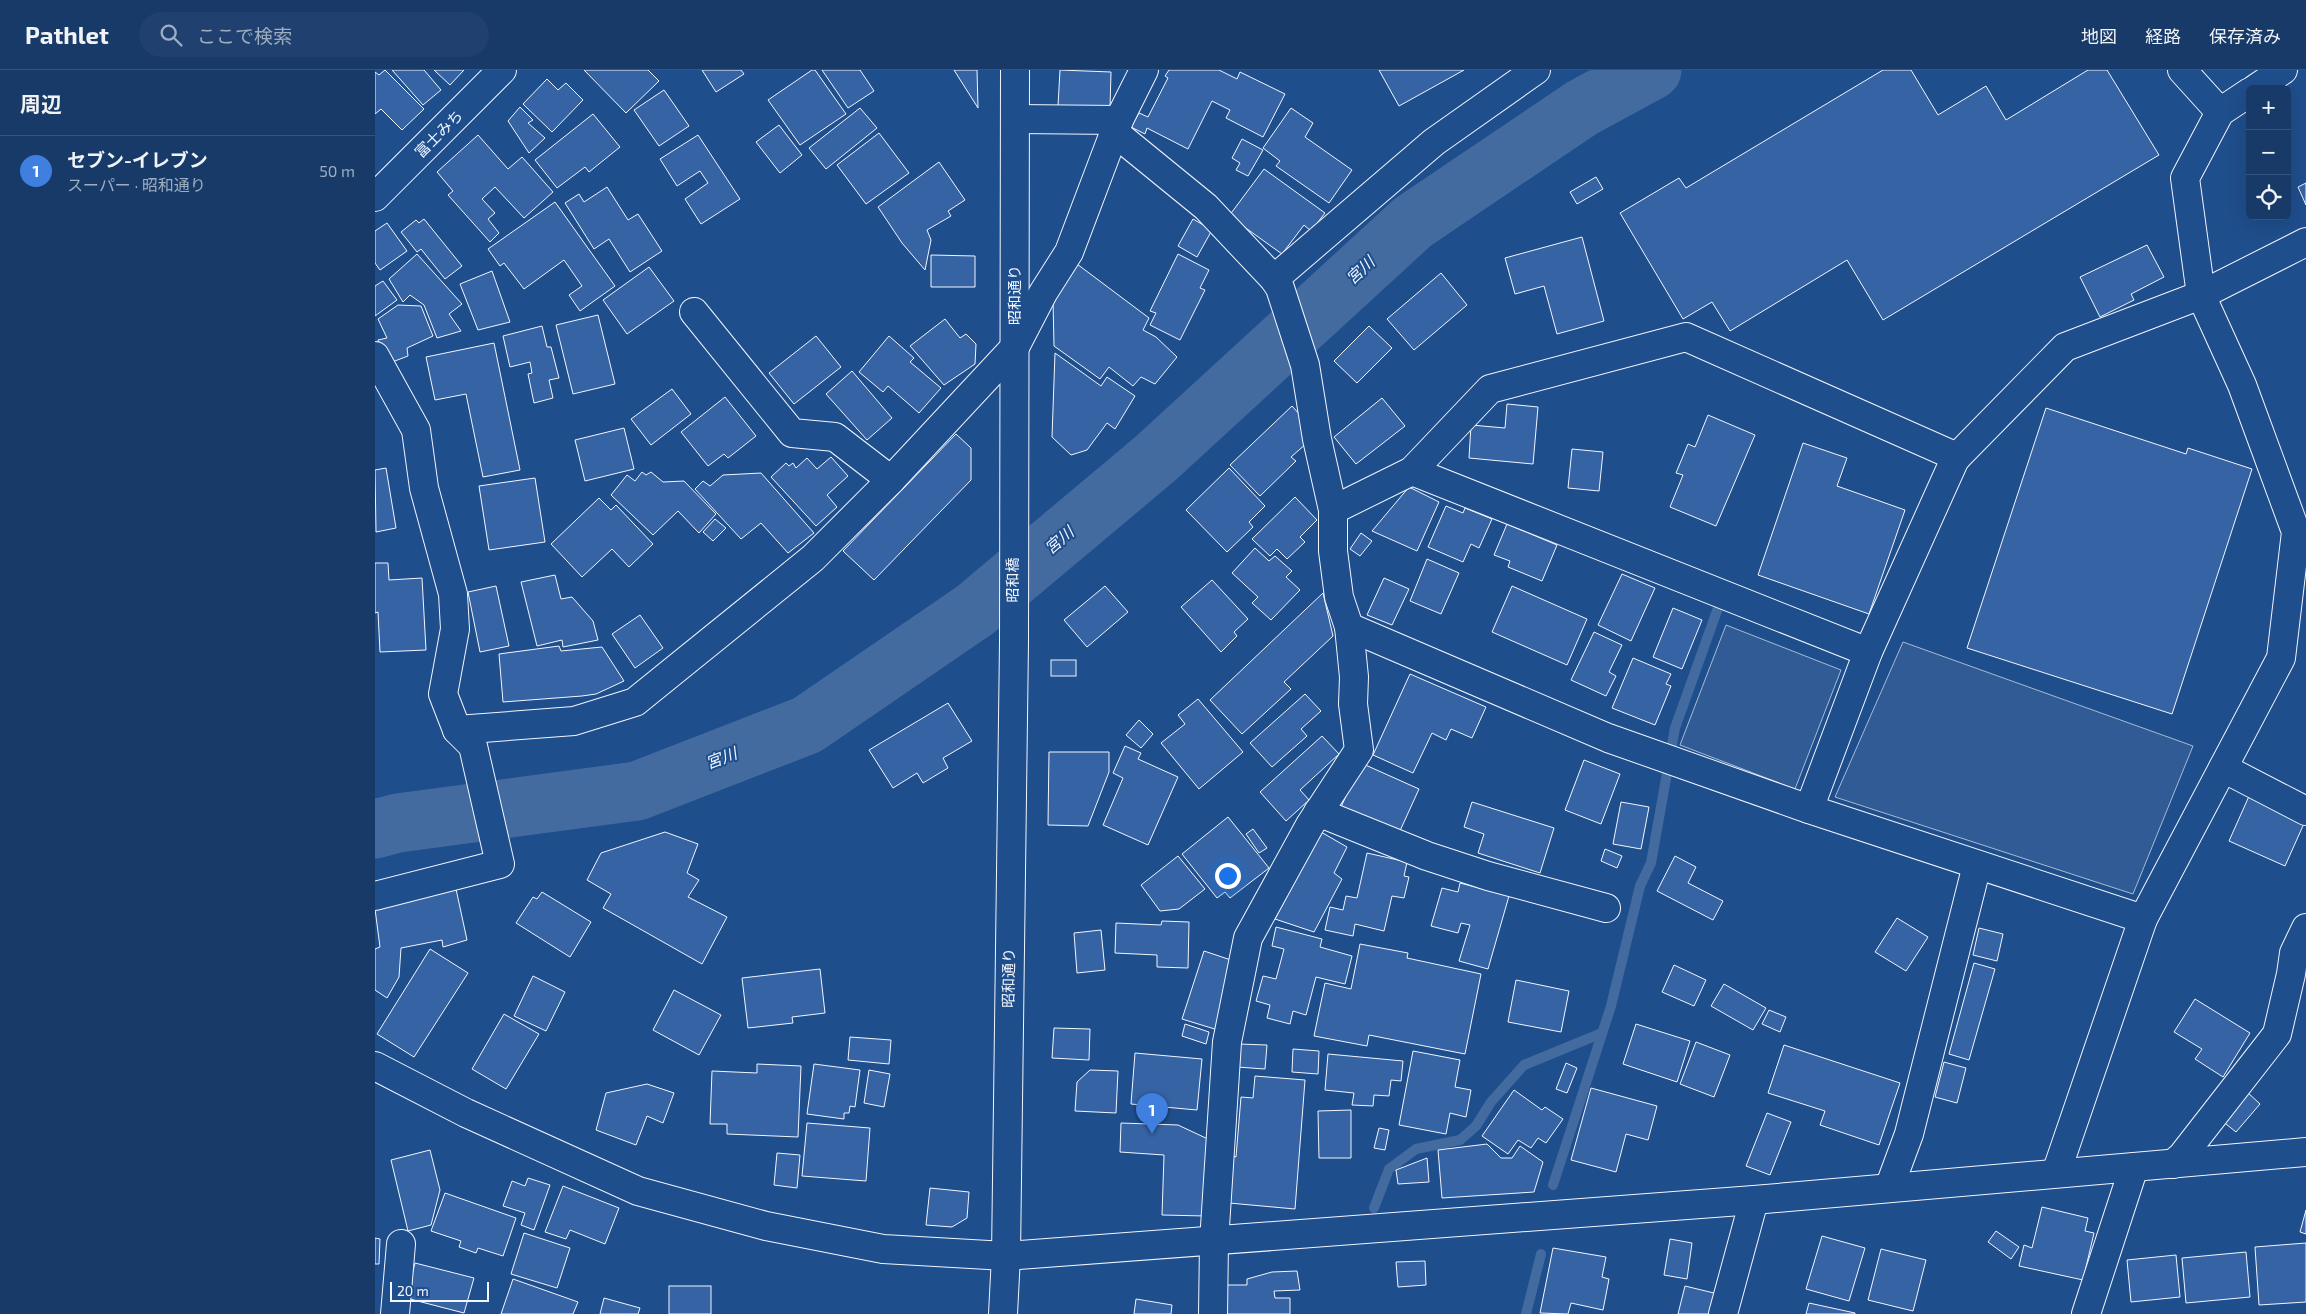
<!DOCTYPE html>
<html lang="ja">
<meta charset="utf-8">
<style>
body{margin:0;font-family:"Exo 2","Noto Sans JP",sans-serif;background:#20416f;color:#f1f3f6}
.controls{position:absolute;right:15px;top:15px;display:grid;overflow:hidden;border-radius:8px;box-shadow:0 5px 20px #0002}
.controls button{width:45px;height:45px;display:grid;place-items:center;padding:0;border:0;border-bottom:1px solid #36547d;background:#173a69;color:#f1f3f6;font:25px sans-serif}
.scale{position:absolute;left:15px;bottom:12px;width:99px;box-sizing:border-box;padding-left:5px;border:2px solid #f2f6ff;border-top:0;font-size:14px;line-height:18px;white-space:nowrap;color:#f2f6ff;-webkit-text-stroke:4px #1f4e8c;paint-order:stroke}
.you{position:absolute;left:852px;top:805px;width:18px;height:18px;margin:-12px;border:4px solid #fff;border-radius:50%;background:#1a73e8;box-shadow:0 0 0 8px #1a73e833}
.badge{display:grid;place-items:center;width:32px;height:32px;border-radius:50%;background:#e797bd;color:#fff;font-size:16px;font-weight:700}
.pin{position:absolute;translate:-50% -41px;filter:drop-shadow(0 1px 2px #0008)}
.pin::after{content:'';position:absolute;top:26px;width:18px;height:15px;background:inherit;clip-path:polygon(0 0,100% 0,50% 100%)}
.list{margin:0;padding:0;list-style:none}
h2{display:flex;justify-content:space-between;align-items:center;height:65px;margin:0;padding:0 20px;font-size:21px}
h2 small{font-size:16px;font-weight:400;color:#9eadc0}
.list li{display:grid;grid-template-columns:32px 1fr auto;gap:15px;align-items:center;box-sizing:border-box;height:70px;padding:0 20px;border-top:1px solid #36547d}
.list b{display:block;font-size:19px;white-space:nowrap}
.list p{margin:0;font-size:16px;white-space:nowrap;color:#9eadc0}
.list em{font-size:16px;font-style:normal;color:#9eadc0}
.icon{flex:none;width:28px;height:28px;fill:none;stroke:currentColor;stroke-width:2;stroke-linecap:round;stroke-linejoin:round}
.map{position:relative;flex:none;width:1931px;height:1244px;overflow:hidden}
header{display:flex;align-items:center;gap:30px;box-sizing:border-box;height:70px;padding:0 25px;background:#173a69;border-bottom:1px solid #36547d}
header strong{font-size:24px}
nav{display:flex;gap:28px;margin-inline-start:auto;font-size:18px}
.search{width:350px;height:45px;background:#20416f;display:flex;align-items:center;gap:12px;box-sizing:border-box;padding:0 18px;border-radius:28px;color:#9eadc0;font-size:19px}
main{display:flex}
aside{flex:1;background:#173a69}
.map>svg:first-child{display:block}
.built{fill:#305b95;stroke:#a8bbd7}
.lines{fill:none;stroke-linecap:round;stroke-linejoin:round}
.stream{stroke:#446ba0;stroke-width:10}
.river{stroke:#446ba0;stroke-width:59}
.building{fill:#3563a3;stroke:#f2f6ff}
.minor-casing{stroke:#f2f6ff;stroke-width:30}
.highway-casing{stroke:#f2f6ff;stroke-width:30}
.minor{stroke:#1f4e8c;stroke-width:28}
.highway{stroke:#1f4e8c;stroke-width:28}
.labels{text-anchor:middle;stroke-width:4;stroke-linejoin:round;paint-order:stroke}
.street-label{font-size:15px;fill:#f2f6ff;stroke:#1f4e8c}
.water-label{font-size:16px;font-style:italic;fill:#f2f6ff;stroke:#1f4e8c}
</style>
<header>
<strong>Pathlet</strong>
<div class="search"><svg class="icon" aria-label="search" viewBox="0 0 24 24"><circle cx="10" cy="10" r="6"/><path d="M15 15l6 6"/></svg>ここで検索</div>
<nav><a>地図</a><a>経路</a><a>保存済み</a></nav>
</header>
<main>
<aside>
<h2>周辺<small></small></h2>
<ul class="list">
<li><span class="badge" style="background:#3f7fe0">1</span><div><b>セブン-イレブン</b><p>スーパー · 昭和通り</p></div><em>50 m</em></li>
</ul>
</aside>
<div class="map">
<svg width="1931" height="1244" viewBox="0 0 1931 1244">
<rect width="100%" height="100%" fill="#1f4e8c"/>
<g class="built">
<polygon points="1351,555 1466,600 1420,719 1305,675"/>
<polygon points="1528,572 1818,676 1758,824 1460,727"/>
</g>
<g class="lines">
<g class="stream">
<polyline points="1178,1115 1236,936 1265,816 1276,793 1300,658 1343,538"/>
<polyline points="999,1138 1014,1099 1041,1079 1085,1070 1101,1056 1116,1032 1149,995 1227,963"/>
<polyline points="1151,1244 1166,1184"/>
</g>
<polyline class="river" points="0,759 23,753 262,721 432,655 600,540 781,388 1038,152 1207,38 1277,0"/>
</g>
<g class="building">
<polygon points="10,0 49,39 27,60 6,39 0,44 0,2 4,5"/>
<polygon points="17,0 49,0 66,20 48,35"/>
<polygon points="59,0 89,0 75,15"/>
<polygon points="209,0 273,0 284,11 251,43"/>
<polygon points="327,0 366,0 369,4 341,22"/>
<polygon points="437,0 440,0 471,44 425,75 393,30"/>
<polygon points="447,0 485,0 499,21 473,38"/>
<polygon points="579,0 602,0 603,38"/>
<polygon points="685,0 736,2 735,38 683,36"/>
<polygon points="794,0 844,0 862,9 865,2 910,24 888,67 851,48 855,40 837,31 813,79 772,58 770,64 756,57 764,43 773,47 793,8 790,6"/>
<polygon points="1004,0 1089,0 1024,36"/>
<polygon points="1508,0 1536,0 1563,45 1611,16 1631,50 1713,0 1732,0 1784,85 1508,250 1472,190 1355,261 1337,232 1308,249 1245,143 1304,108 1311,118"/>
<polygon points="172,9 183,20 191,13 208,30 177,62 148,34"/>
<polygon points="289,20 314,56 284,76 259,40"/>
<polygon points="145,37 158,50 153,53 170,68 154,83 133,51"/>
<polygon points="485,38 502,58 451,99 434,78"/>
<polygon points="916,38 938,53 930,67 977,100 954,133 901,96 905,91 888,78"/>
<polygon points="218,44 245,77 214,102 210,97 182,118 160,90"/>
<polygon points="404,55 427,85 405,103 381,72"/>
<polygon points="504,63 534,103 491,134 462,95"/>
<polygon points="103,65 133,99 147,87 178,122 149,148 120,117 107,129 120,143 113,149 124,163 115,172 73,125 78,121 62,102"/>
<polygon points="323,65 365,129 326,154 310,129 333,113 325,101 302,116 285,89"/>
<polygon points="867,69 888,80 873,106 861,100 865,93 857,88"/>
<polygon points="564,92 590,130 573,141 576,146 552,160 556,170 550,200 527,173 503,137"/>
<polygon points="889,99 950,143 936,161 929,155 907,184 854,146"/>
<polygon points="1221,107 1228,119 1202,134 1195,122"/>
<polygon points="1931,113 1931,135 1923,117"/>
<polygon points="232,117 253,150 263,144 287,181 255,202 234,169 219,179 190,133 204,124 209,132"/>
<polygon points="180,132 240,216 205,241 194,225 207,216 189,190 149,219 129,193 125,196 113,179"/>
<polygon points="49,149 87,196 70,209 46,179 42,182 26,162 41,150 44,153"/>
<polygon points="818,149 837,160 822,187 803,176"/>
<polygon points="12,153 32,181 5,200 0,193 0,161"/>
<polygon points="1207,167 1229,251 1182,264 1169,216 1140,224 1130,188"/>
<polygon points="1772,175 1789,207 1756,224 1759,230 1725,247 1705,207"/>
<polygon points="42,184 87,234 74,244 86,261 62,268 49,235 35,225 28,232 14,209"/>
<polygon points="803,184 834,200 825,218 830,220 805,270 775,255 781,243 775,241"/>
<polygon points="556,185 600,186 600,217 556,217"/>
<polygon points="702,194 774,248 768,260 781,267 802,287 780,314 766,307 758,316 734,297 725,309 679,276 678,230"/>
<polygon points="274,197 299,231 252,264 228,230"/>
<polygon points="117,201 135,252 103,260 85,214"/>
<polygon points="1066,203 1092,235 1039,280 1012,249"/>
<polygon points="8,211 22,230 0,246 0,216"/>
<polygon points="23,235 46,236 58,266 32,278 33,286 12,294 5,284 3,270 12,268 3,249"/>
<polygon points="223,245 240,314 198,324 181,255"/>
<polygon points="570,249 585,268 591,264 601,274 600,294 569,315 535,276"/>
<polygon points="167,256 172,277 176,277 184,308 174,310 178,328 159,333 153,304 157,303 155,292 135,297 128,266"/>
<polygon points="994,256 1017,278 982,313 959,291"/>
<polygon points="441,266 466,297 419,334 394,303"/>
<polygon points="514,266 539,288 535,292 566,318 544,343 513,316 508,322 484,302"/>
<polygon points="119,273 145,400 108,407 91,324 60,330 51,287"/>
<polygon points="680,283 726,316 732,307 760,326 740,359 732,353 712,380 696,385 677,367"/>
<polygon points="477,301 517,348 492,370 451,324"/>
<polygon points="297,319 316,344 276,375 256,349"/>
<polygon points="350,327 381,366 353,388 349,384 333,396 306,362"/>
<polygon points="1007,328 1030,356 981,394 959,367"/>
<polygon points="1132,334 1163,337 1158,394 1094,388 1096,355 1130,358"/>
<polygon points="917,336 925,345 932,373 916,387 921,391 885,426 855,395"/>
<polygon points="1671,338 1811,384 1813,378 1877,399 1797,644 1592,578"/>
<polygon points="1333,345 1380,365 1341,456 1295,437 1308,405 1301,403 1313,374 1320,377"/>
<polygon points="249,358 259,399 210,411 200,370"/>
<polygon points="581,364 596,378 596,410 499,510 468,481"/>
<polygon points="1428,373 1472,388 1462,416 1530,440 1494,544 1383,505"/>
<polygon points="1197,379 1228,382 1224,421 1193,418"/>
<polygon points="456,387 473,406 452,425 462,437 441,456 396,407 411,393 414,396 418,393 421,398 432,388 442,399"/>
<polygon points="11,398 21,458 1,462 0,400"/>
<polygon points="854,398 890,436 874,452 878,457 852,482 811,440"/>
<polygon points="267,402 271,405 276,402 288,412 309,411 341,444 324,463 303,441 278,465 236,425 252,405 260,411"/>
<polygon points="386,403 439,463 413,483 386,453 366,469 320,419 328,411 335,416 348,405"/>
<polygon points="160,408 170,472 114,480 104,416"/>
<polygon points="1034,417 1064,432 1042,481 997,461"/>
<polygon points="920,427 942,450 925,467 930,472 912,489 902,479 895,486 877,469"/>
<polygon points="224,428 236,440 241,435 278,474 254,497 237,479 207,507 176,474"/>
<polygon points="1071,436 1088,443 1090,438 1117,449 1104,478 1096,474 1088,492 1053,477"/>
<polygon points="340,449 351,458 338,471 328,462"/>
<polygon points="1132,454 1182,475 1167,511 1133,497 1135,491 1119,485"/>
<polygon points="986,463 997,471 985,486 975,479"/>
<polygon points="880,478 894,491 900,486 917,501 911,507 925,520 896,550 877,533 883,527 857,503"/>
<polygon points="1052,489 1084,503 1066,544 1035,531"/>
<polygon points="0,493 13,493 14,510 47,508 51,580 5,582 3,542 0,543"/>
<polygon points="1247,504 1280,518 1256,571 1223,555"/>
<polygon points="180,505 186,529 197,527 218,551 223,570 188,577 187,570 162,576 146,512"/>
<polygon points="1009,508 1034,519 1017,555 992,545"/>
<polygon points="837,510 873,549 859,562 862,566 846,582 806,537"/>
<polygon points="121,516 134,576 105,582 93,522"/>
<polygon points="730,516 753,542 712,577 689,550"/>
<polygon points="1137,516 1212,549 1192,595 1117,562"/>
<polygon points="948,523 958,566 909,612 916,619 867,664 835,630"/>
<polygon points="1298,538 1327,550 1307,599 1278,587"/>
<polygon points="265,545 288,578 260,598 237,564"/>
<polygon points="1219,562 1247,575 1234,602 1241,606 1231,626 1196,610"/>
<polygon points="184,576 186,581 227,577 249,611 221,624 207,626 128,632 124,584"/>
<polygon points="1258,588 1296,604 1291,614 1296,616 1280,655 1237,638"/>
<rect x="676" y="590" width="25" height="16"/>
<polygon points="1035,604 1111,637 1097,668 1076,659 1071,670 1057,663 1038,703 998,685"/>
<polygon points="930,624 946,641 926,659 932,666 897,697 875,673"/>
<polygon points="823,629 868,682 824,719 786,673 810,654 803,645"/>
<polygon points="573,633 597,671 568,688 573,698 548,713 542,703 518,718 494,680"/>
<polygon points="764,650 778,664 766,678 751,665"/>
<polygon points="947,666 964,684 925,720 934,730 911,751 885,722"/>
<polygon points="750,676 766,683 763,689 803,707 773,775 728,755 748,708 738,703"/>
<polygon points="674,682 734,682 734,702 713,756 673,755"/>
<polygon points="1209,690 1245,704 1226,754 1190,740"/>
<polygon points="986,693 1044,719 1024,763 966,737"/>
<polygon points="1875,724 1931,749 1910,796 1854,771"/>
<polygon points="1097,732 1179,758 1165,803 1103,783 1109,764 1089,757"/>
<polygon points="1246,732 1274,737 1266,779 1238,774"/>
<polygon points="853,747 894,798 855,828 850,822 842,828 807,784"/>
<polygon points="878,759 892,778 884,783 871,764"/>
<polygon points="290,762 323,774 312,803 324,810 313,827 352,847 327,894 228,838 236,824 212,810 226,783"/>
<polygon points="946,762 972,777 959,803 967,809 939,862 900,849"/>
<polygon points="1230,779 1247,786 1242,798 1226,791"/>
<polygon points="992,783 1032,792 1029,806 1034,807 1029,828 1017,826 1009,861 980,854 978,866 950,860 955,837 968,840 971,826 982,828"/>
<polygon points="803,786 830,819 804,839 785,841 766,815"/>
<polygon points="1300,786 1321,797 1313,813 1348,831 1338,850 1282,821"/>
<polygon points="1085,813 1134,826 1113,899 1084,891 1095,855 1086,853 1083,863 1056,856 1067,818 1083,822"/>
<polygon points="81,819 92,870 68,877 67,870 26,878 24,907 12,928 0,920 0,879 5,877 0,839"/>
<polygon points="167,822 216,852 195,887 141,853 158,827 162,829"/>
<polygon points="1522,848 1553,867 1531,901 1500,882"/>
<polygon points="787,851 814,852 813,898 782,897 782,885 740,883 741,853 786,855"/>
<polygon points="901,857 947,869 945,877 977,886 970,914 941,907 931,945 918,941 915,954 892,948 895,935 881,931 888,906 901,909 909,879 897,876"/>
<polygon points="1604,858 1628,864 1622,891 1598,885"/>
<polygon points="726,860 730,900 702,903 699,863"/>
<polygon points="985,874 1033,883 1032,888 1106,904 1090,984 994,965 992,976 939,966 950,913 976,919"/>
<polygon points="55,879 93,903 39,987 2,964"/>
<polygon points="829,881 856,890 851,907 860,910 843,960 807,949"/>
<polygon points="1599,893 1620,899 1594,990 1574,984"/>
<polygon points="1299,895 1331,910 1319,936 1287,922"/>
<polygon points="445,899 450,943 417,947 418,953 373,958 367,908"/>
<polygon points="158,906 190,922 171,961 139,946"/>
<polygon points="1141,910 1194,921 1186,962 1133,952"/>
<polygon points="1349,914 1391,938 1378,960 1336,936"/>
<polygon points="299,920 346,945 324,985 278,960"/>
<polygon points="1820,929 1875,963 1848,1007 1820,989 1827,979 1799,962"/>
<polygon points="1394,940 1411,947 1405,962 1387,954"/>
<polygon points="129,944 164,964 131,1019 97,999"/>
<polygon points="810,954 834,962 831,974 807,966"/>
<polygon points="1261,954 1315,971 1302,1012 1248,994"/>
<polygon points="679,958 715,959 714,990 677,988"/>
<polygon points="475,967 516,970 514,994 473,990"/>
<polygon points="1321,972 1355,985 1339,1027 1305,1014"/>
<polygon points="864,974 892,975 890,999 862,997"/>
<polygon points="1409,975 1525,1013 1504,1075 1445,1055 1450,1041 1393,1023"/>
<polygon points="918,979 944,981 943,1004 917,1002"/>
<polygon points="1038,981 1085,990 1080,1017 1096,1020 1091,1047 1075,1043 1071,1064 1024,1055"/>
<polygon points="760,983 827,989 822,1040 756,1034"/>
<polygon points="953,984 1028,991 1026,1011 1016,1010 1014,1026 999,1025 998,1036 977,1035 979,1023 950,1020"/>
<polygon points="1569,992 1591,998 1582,1033 1560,1027"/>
<polygon points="1191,993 1202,998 1192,1023 1181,1019"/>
<polygon points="382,994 426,996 423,1067 352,1064 352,1054 335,1054 337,1001 382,1003"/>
<polygon points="439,994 485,1000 480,1037 475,1036 474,1043 469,1043 469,1049 432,1044"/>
<polygon points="494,1000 515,1004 509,1037 489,1033"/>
<polygon points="715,1000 743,1001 741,1043 700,1041 702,1012"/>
<polygon points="880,1006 930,1010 920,1139 854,1133 858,1086 861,1087 866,1027 878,1028"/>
<polygon points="272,1014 299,1023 288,1053 272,1046 261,1075 221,1060 231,1023"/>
<polygon points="1216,1018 1282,1036 1273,1070 1251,1064 1241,1102 1196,1090"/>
<polygon points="1139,1020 1167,1040 1170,1037 1188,1049 1171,1073 1163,1068 1156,1078 1143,1070 1133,1084 1107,1066"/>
<polygon points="1871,1021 1885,1034 1861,1062 1846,1050"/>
<polygon points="976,1040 976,1088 944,1088 943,1041"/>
<polygon points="1392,1043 1416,1052 1395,1105 1371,1096"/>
<polygon points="432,1053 495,1058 491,1111 427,1106"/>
<polygon points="746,1053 803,1055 835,1070 831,1146 787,1145 789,1085 745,1082"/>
<polygon points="1004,1058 1014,1060 1010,1080 999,1078"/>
<polygon points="1112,1074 1126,1088 1137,1088 1145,1076 1168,1092 1159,1122 1067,1128 1063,1080"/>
<polygon points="55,1080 65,1120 56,1155 33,1161 16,1090"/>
<polygon points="402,1083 425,1085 422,1118 399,1115"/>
<polygon points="1052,1088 1054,1112 1023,1114 1021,1100"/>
<polygon points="153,1108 175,1115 159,1160 146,1155 150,1143 128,1136 137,1111 150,1116"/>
<polygon points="188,1116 244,1138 230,1174 195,1160 191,1169 170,1162"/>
<polygon points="555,1118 594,1122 592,1148 577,1157 551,1155"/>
<polygon points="70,1123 141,1148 128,1186 103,1178 101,1183 84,1177 86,1171 56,1161"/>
<polygon points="1667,1137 1713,1148 1710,1161 1719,1163 1708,1210 1644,1196 1649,1175 1657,1178"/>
<polygon points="1931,1140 1931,1164 1925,1162"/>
<polygon points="1621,1161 1644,1177 1636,1189 1613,1172"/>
<polygon points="149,1163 195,1178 182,1218 136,1204"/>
<polygon points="1447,1166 1490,1178 1474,1231 1431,1219"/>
<polygon points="0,1168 5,1169 4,1194 0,1194"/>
<polygon points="1295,1169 1317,1173 1312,1209 1289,1205"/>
<polygon points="1931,1173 1931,1232 1884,1235 1880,1177"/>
<polygon points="1178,1178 1231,1187 1227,1207 1234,1209 1228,1240 1196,1233 1193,1244 1165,1243"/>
<polygon points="1506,1179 1551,1190 1538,1241 1493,1230"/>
<polygon points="1871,1182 1875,1227 1811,1233 1807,1188"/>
<polygon points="1801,1185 1805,1227 1756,1232 1752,1190"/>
<polygon points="1050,1191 1051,1215 1023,1217 1021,1192"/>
<polygon points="40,1193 99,1208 89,1243 31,1228"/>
<polygon points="922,1201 925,1220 899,1221 900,1228 915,1228 915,1244 844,1244 851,1215 872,1215 872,1209 897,1202"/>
<polygon points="138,1209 203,1232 198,1244 126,1244"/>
<rect x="294" y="1216" width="42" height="28"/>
<polygon points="1310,1216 1343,1224 1338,1244 1303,1244"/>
<polygon points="229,1228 265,1238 263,1244 225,1244"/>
<polygon points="761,1229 797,1235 796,1244 759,1244"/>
<polygon points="1434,1233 1480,1243 1480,1244 1431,1244"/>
</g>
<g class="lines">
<g class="minor-casing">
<g id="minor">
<polyline points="1807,0 1845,42"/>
<polyline points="1880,19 1908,0"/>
<polyline points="640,49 744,50 769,0"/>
<polyline points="739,62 831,137 899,209"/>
<polyline points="319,242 417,363 460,367 516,410"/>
<polyline points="0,286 41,360 49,418 78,524 80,559 68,624 82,660 98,676 125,794 0,826"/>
<polyline points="1037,401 1493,582"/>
<polyline points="958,440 1037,401 1115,319 1311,267 1582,387"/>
<polyline points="974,557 1233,668 1434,739 1768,849"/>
<polyline points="82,660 199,651 260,632 438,488 516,410 640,277 668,223 694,182 744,50"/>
<polyline points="1848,698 1931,741"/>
<polyline points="1434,739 1493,582 1580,389 1690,277 1826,225 1931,172"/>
<polyline points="943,742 1052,786 1113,806 1231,838"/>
<polyline points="0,996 91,1043 263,1121 391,1156 508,1179 631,1186 1379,1130 1931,1082"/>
<polyline points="1798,1094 1807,1086 1902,964 1916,904 1919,883 1931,858"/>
<polyline points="1681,1103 1768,849 1906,588 1921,462 1867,315 1826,225 1810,108 1845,42 1875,22"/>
<polyline points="1514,1118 1534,1064 1602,795"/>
<polyline points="20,1244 26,1174"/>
<polyline points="628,1244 631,1186 639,572 640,0"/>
<polyline points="838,1244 839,1172 852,972 873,868 935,755 984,680 978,634 979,607 974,557 964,527 958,481 958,440 942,369 930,295 905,218 899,209 1059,72 1161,0"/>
<polyline points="1348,1244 1379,1130"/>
<polyline points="1711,1244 1759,1097"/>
</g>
</g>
<g class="highway-casing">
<polyline id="highway" points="0,127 127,0"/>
</g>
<use href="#minor" class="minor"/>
<use href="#highway" class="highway"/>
</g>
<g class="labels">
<g class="street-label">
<text transform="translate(64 64) rotate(-45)" y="5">富士みち</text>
<text transform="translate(640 225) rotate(-90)" y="5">昭和通り</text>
<text transform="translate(638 510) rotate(-90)" y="5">昭和橋</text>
<text transform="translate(634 908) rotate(-89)" y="5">昭和通り</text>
</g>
<g class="water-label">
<text transform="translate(985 200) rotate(-43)" y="6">宮川</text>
<text transform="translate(684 470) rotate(-40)" y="6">宮川</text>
<text transform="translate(346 688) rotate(-21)" y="6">宮川</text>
</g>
</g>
</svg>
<div class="controls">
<button>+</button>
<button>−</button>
<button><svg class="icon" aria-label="locate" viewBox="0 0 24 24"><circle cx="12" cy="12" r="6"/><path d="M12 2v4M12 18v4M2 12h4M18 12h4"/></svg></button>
</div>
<div class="scale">20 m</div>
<div class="you"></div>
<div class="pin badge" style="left:777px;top:1064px;background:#3f7fe0">1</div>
</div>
</main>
